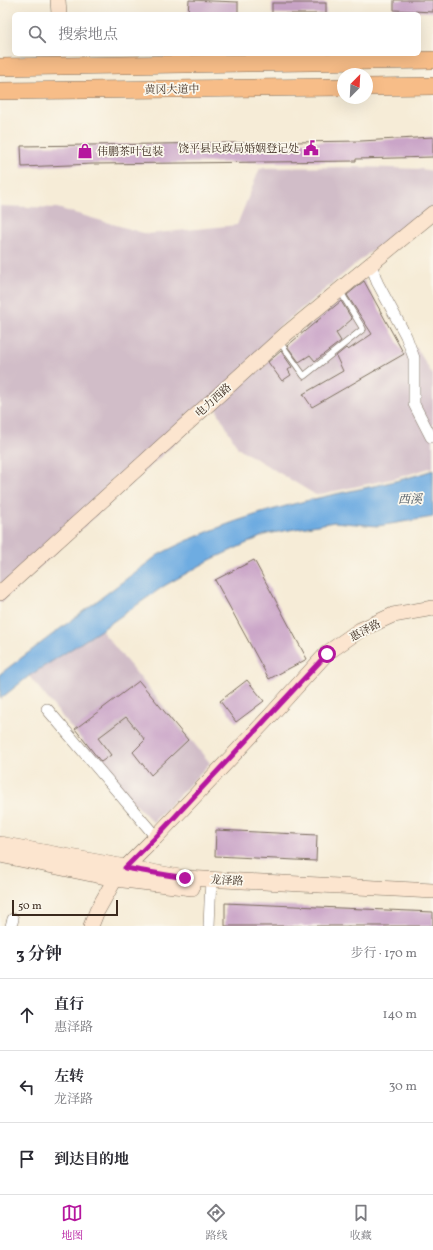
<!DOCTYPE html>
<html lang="zh">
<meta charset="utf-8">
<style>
body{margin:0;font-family:Vollkorn,"Noto Serif SC",serif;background:#f7f7f7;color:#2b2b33}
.compass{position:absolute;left:337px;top:68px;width:36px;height:36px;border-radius:50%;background:#fff;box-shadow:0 4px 16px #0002;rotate:24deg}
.scale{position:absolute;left:12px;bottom:10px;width:106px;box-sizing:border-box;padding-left:4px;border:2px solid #3b2a1e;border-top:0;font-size:11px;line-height:14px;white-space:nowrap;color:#3b2a1e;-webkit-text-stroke:3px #fbf7ec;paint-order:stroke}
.stop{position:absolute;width:12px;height:12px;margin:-9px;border:3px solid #b5179e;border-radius:50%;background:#fff}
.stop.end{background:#b5179e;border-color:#fff;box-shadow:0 1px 4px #0008}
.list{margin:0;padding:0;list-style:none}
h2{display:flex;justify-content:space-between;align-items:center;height:52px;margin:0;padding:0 16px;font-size:17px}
h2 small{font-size:13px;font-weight:400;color:#7c7c81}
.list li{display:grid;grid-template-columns:26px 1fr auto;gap:12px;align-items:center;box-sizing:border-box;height:72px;padding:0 16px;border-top:1px solid #e1e1e2}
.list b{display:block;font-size:15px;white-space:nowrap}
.list p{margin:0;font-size:13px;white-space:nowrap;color:#7c7c81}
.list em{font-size:13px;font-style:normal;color:#7c7c81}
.icon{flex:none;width:22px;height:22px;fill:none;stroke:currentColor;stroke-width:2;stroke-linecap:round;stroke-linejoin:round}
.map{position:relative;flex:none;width:433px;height:926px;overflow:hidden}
.search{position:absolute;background:#fff;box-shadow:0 4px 16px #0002;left:12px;right:12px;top:12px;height:44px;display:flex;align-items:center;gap:10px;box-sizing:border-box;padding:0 14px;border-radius:6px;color:#7c7c81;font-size:15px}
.sheet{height:268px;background:#fff}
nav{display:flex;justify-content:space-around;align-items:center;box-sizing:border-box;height:56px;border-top:1px solid #e1e1e2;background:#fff;font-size:11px;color:#7c7c81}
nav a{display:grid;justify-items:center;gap:2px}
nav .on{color:#b5179e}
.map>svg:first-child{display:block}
.industrial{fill:#d1bdc8}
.water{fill:#6eace1;stroke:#546b80}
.building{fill:#caa5c8}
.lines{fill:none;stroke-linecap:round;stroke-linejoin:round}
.lane-casing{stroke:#7c6e5f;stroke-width:7}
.street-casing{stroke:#7c6e5f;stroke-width:12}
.secondary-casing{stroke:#7c6e5f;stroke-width:16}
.primary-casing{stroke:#7c6e5f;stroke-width:18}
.lane{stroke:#fff;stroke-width:5.5}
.street{stroke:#fff;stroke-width:11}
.secondary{stroke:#fce5cf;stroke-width:15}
.primary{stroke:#f7bd88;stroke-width:17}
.route{stroke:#b5179e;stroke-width:5}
.labels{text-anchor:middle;stroke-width:3.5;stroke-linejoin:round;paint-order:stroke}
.street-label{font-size:11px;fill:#3b2a1e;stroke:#fbf7ec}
.poi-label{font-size:11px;fill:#3b2a1e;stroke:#fbf7ec;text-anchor:end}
.water-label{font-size:12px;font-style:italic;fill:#4d5862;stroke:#fbf7ec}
</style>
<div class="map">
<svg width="433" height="926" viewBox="0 0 433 926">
<rect width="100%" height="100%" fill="#fbf7ec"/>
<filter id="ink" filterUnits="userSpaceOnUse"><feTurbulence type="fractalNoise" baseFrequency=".025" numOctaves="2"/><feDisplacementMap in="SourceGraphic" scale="8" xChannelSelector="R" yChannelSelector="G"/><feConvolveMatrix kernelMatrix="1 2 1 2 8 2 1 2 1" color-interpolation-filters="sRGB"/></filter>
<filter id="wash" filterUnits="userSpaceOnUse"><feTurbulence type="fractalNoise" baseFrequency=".012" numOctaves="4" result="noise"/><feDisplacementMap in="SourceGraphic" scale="16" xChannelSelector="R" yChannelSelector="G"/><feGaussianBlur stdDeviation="0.9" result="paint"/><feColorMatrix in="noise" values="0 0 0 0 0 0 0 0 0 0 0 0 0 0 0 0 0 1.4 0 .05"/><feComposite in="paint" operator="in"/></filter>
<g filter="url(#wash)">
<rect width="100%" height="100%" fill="#f6ecd7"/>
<g class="industrial">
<polygon points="357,167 421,169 433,171 433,215 369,253 274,331 268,362 363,279 403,354 416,347 433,375 433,467 396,478 316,495 238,448 215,407 0,603 0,206 57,208 147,234 237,225 260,168"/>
<polygon points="101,630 210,763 153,822 128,797 29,676"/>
</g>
<path class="water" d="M433 470V517L378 526 334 522 267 534 210 560 164 586 101 630 29 676 0 699V674L158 555C209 528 262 511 318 498 356 489 396 483 433 470Z"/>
<g id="blocks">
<g class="building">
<polygon points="189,0 238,2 238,14 188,13"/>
<polygon points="394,0 433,0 433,12 394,10"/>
<rect x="272" y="3" width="54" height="11"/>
<polygon points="433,137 433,157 356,159 356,161 93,164 22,167 21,146 361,141"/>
<polygon points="364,281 404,354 312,407 303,394 343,371 336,356 346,348 348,350 372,334 347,295"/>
<polygon points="341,301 352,319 336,333 341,341 315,361 310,355 299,362 287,346"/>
<polygon points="281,351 292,367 288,370 291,375 282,381 268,362"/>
<polygon points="254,560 307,659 269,679 215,580"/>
<polygon points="247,680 264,701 236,722 220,701"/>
<polygon points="139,681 188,740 151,775 133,752 145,740 126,717 98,738 111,755 101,762 75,729"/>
<polygon points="216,830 317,835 316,861 215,856"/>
<polygon points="225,903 433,912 433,926 225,926"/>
</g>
</g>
</g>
<g filter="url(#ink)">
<use href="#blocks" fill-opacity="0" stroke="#7c6e5f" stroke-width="1"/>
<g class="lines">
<g class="lane-casing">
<polyline id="lane" points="279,341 304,376 363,329 340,291"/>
</g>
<g class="street-casing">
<g id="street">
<polyline points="371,264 377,282 406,336 414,358 414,404 431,437"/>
<polyline points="47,709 156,837"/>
<polyline points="11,926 13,919"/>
<polyline points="209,926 211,879"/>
</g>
</g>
<g class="secondary-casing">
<g id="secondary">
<polyline points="58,0 59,14"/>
<polyline points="0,593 286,334 433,213"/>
<polyline points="0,844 185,878 433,891"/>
<polyline points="0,855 115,879 192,888"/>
<polyline points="91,926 97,911 115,879 125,868 156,837 270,716 327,653 360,630 393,615 433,608"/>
</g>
</g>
<g class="primary-casing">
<g id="primary">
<polyline points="0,67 433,60"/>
<polyline points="367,87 433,86"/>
<polyline points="0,91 343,87"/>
</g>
</g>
<use href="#lane" class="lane"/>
<use href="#street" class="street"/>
<use href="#secondary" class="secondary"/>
<use href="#primary" class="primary"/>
</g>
</g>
<g class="lines" filter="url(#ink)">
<polyline class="route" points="185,878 125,868 156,837 327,654"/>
</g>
<defs>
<g id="civic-bare" transform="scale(1.2)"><path d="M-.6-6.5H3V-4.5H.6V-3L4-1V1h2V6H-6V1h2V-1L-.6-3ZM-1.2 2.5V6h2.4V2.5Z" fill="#b5179e" stroke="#fbf7ec" stroke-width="2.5" paint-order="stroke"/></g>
<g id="shop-bare" transform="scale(1.2)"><path d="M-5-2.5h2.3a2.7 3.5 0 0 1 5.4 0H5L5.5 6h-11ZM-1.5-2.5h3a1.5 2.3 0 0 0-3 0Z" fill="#b5179e" stroke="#fbf7ec" stroke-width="2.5" paint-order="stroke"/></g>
</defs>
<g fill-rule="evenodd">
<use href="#civic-bare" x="311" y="148"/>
<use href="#shop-bare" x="85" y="151"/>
</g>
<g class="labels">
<g class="street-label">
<text transform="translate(172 89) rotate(-1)" y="4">黄冈大道中</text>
<text transform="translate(213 400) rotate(-42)" y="4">电力西路</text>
<text transform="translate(365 630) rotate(-28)" y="4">惠泽路</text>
<text transform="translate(227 880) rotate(3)" y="4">龙泽路</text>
</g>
<g class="poi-label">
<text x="299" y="152">饶平县民政局婚姻登记处</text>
<text x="97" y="155" text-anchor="start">伟鹏茶叶包装</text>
</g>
<g class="water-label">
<text x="410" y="503">西溪</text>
</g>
</g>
</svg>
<svg class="compass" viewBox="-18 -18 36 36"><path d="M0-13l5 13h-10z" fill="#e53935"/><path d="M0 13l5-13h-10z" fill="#7c7c81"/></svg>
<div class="scale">50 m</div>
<div class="stop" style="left:327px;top:654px"></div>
<div class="stop end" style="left:185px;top:878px"></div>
<div class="search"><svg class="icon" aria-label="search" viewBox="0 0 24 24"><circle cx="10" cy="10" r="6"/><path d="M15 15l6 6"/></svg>搜索地点</div>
</div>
<section class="sheet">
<h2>3 分钟<small>步行 · 170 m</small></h2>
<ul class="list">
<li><svg class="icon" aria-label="ahead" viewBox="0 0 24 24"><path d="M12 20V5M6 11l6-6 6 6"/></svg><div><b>直行</b><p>惠泽路</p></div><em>140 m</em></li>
<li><svg class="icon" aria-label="left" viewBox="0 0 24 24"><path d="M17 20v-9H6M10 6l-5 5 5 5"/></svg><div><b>左转</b><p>龙泽路</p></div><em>30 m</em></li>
<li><svg class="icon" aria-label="arrive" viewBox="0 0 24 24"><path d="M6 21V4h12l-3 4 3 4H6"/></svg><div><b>到达目的地</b></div></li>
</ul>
</section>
<nav>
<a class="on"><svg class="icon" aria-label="map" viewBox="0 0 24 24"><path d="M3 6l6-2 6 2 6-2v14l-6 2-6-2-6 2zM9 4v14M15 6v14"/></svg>地图</a>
<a><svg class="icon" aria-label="directions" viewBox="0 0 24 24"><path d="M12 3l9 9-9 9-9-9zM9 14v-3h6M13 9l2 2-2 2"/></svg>路线</a>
<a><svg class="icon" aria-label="saved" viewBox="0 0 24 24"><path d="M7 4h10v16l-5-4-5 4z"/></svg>收藏</a>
</nav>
